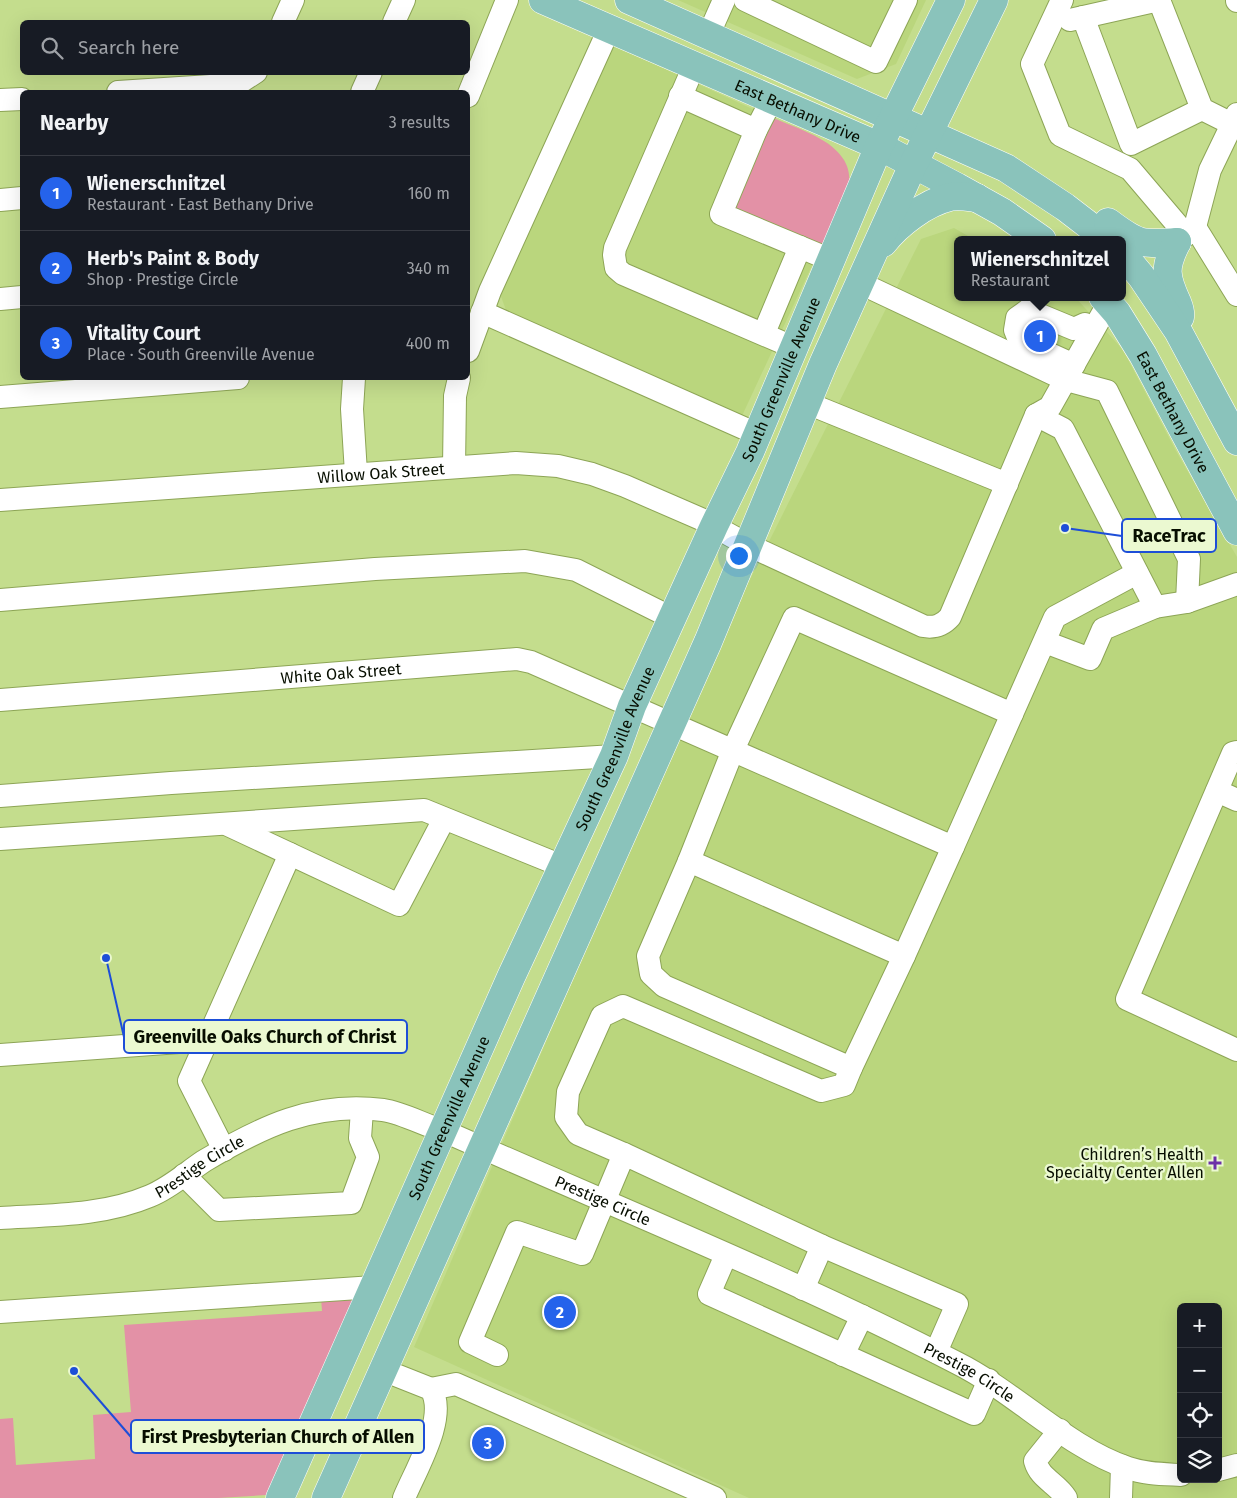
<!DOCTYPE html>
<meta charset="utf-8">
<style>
body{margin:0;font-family:"Fira Sans",sans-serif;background:#242831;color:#f1f3f6}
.controls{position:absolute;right:15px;bottom:15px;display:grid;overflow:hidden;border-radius:8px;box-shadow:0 5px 20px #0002}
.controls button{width:45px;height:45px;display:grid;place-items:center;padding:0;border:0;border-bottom:1px solid #363941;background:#171b24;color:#f1f3f6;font:25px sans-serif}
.you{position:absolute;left:738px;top:555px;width:18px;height:18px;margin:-12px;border:4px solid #fff;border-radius:50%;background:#1a73e8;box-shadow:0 0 0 8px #1a73e833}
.badge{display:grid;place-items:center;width:32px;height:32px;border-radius:50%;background:#2563eb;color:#fff;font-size:16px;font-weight:700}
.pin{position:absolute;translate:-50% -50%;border:2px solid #fff;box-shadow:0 1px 5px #0006}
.popup{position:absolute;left:954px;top:236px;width:172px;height:65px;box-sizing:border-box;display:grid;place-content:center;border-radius:8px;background:#171b24;filter:drop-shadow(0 1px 4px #0005);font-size:16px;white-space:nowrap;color:#9ea1a6}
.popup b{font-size:19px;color:#f1f3f6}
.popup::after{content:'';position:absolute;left:50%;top:100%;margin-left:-10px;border:10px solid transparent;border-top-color:#171b24}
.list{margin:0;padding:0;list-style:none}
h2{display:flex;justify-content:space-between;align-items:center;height:65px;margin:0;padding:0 20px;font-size:21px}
h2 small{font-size:16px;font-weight:400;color:#9ea1a6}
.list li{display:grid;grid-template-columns:32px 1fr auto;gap:15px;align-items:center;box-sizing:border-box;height:75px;padding:0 20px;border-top:1px solid #363941}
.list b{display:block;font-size:19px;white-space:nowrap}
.list p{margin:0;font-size:16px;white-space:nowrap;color:#9ea1a6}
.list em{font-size:16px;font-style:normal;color:#9ea1a6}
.icon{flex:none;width:28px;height:28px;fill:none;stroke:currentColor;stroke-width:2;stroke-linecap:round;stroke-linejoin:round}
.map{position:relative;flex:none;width:1237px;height:1498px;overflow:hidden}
.search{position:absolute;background:#171b24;box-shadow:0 5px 20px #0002;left:20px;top:20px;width:450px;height:55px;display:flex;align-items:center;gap:12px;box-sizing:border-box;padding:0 18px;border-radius:8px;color:#9ea1a6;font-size:19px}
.panel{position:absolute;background:#171b24;box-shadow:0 5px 20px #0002;left:20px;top:90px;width:450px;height:290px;border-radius:8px}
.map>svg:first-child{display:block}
.built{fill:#bad67d;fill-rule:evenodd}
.green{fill:#e391a6}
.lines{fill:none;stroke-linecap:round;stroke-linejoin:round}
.minor-casing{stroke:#8da556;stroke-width:24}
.major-casing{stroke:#fff;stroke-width:29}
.minor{stroke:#fff;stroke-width:22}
.major{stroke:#8ac3bb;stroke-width:28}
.poi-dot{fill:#6d31a7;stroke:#ebf9d1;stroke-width:2}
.labels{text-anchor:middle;stroke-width:4.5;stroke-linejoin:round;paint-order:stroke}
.street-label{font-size:16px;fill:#070e00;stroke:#ebf9d1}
.poi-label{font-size:16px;fill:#070e00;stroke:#ebf9d1;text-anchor:end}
.leader{fill:none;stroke:#1d4ed8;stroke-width:2}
.callout-dot{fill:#1d4ed8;stroke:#ebf9d1;stroke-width:2}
.callout{fill:#ebf9d1;stroke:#1d4ed8;stroke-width:2}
.callout-label{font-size:18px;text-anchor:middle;font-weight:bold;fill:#070e00}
</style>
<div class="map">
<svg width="1237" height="1498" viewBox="0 0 1237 1498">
<rect width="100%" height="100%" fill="#c4dd8d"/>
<g class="built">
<polygon points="678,0 926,0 896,64 857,79"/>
<polygon points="606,42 829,144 844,160 848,171 849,186 741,418 508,316 498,288"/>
<path d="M954 228 975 240H958V297H1075L1123 350 1176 451 1237 557V1498H749L414 1347 722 635 921 239ZM1181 1307H1218V1479H1181Z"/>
</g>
<g class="green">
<path d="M771 117C800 130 855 144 849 185 848 197 827 235 820 248L732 209Z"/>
<polygon points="355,1295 266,1495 218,1498 0,1498 0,1419 13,1418 16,1465 95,1459 93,1415 131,1412 124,1325 322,1311 321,1298"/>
</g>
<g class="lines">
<g class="minor-casing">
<g id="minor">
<polyline points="745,0 876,62 906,0"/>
<polyline points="1062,0 1032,64 1060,135 1130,169 1186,235"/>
<polyline points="1159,0 1202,109 1232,124"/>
<polyline points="1237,0 1237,1"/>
<polyline points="1083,17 1131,144 1202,109"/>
<polyline points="1070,20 1159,0"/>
<polyline points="283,22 293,0"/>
<polyline points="394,22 404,0"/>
<polyline points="708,36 724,0"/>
<polyline points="694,66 615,248 614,255 616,268 623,274 795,348"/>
<polyline points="118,92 226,85 239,83 256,72"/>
<polyline points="362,92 371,72"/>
<polyline points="468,96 507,0"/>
<polyline points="680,96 756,130"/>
<polyline points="772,99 756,130 721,214 831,260"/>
<polyline points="0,100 22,99"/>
<polyline points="0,200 22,198"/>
<polyline points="1195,227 1237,295"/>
<polyline points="1177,242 1195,227 1210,170 1237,114"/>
<polyline points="860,283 1066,380 1107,391 1189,559 1187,602"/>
<polyline points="0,299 22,297"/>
<polyline points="482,312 757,434"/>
<polyline points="764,333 800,247"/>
<polyline points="468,351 490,291 609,29"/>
<polyline points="1074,365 1019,340 1015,330 1017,318 1028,310 1074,329 1085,324"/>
<polyline points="354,378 352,409 356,473"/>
<polyline points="0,397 238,378"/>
<polyline points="807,403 1007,484"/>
<polyline points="1036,415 1063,429 1155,607"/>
<polyline points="454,467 455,396 459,378"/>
<path id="s1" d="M0 500 516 463 558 466 592 474 625 486 701 519 748 545 923 626C934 628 942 626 950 617L1036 415 1050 407 1108 304"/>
<polyline points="0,600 375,569 525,561 576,570 672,618"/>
<polyline points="1045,642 1090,659 1103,629 1155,607 1187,602 1237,584"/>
<path id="s2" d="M0 700 517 659 531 662 953 847 1055 617 1137 573"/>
<polyline points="1237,752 1233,753 1127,999 1237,1050"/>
<polyline points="1217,791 1237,800"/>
<polyline points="0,796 171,783 614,756"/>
<polyline points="228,825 399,905 444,819"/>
<polyline points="0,839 424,810 562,866"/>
<polyline points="953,847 904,956 689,861 733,750 794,618 1012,714"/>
<polyline points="689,861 648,956 651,974 664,986 851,1068 904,956"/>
<polyline points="0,1055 207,1040"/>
<polyline points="224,1150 189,1081 290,854"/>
<polyline points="624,1154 578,1134 566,1117 568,1092 602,1016 623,1006 821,1091 844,1085 851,1068"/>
<polyline points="184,1175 219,1210 351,1203 368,1157 360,1138 362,1110"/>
<path id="s3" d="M0 1218C50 1215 103 1216 150 1196 170 1188 186 1173 204 1161 261 1127 314 1101 383 1110 403 1113 424 1125 444 1131 615 1207 790 1277 957 1363 1015 1392 1068 1448 1128 1468 1145 1474 1163 1474 1181 1475"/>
<polyline points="726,1255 709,1294 974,1414 989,1380"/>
<polyline points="803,1289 822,1246"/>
<polyline points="0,1312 374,1287"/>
<polyline points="497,1355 470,1342 517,1232 582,1254 624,1154 822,1246 957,1304 936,1352"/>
<polyline points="843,1355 862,1316"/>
<path d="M383 1370 431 1389C448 1417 416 1469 404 1498"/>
<polyline points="431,1389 456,1384 715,1498"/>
<path d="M1060 1430 1035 1461C1040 1479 1057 1483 1066 1498"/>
<polyline points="1218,1470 1237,1465"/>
<polyline points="1121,1498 1122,1466"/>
</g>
</g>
<g class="major-casing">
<g id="major">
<path id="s4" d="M543 0 879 146 957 187 1002 212 1042 240"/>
<polyline points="629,0 1006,168 1065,207 1108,240"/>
<path d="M1108 222C1137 244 1141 245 1177 242"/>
<path d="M1177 242C1164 267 1165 276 1177 302 1179 307 1181 311 1180 317"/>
<path d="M883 243C898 224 925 203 950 197 959 195 968 197 977 198"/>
<polyline points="1122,253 1141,276 1178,331 1237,441"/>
<path id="s5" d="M1103 297 1117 313 1143 355 1237 531"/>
<path id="s6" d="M280 1498 511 977 614 756 632 706 714 526 750 452 879 146 951 0"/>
<polyline points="326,1498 708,642 823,364 913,165 994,0"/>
</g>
</g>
<use href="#minor" class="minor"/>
<use href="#major" class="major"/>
</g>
<path class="poi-dot" d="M1212.5 1155.5h5v5h5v5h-5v5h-5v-5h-5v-5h5z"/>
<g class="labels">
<g class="street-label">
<text dy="6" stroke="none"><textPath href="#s4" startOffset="278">East Bethany Drive</textPath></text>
<text dy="6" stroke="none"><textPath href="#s6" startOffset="1226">South Greenville Avenue</textPath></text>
<text dy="6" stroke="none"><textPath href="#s5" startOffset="135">East Bethany Drive</textPath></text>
<text dy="6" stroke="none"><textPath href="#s1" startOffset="382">Willow Oak Street</textPath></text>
<text dy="6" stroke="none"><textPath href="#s2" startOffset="342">White Oak Street</textPath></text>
<text dy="6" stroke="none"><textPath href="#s6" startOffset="821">South Greenville Avenue</textPath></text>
<text dy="6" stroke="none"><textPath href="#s6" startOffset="416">South Greenville Avenue</textPath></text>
<text dy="6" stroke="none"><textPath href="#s3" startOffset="210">Prestige Circle</textPath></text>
<text dy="6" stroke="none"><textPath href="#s3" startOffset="645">Prestige Circle</textPath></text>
<text dy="6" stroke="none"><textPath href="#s3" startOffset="1050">Prestige Circle</textPath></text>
</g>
<g class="poi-label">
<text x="1204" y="1160">Children’s Health<tspan x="1204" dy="18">Specialty Center Allen</tspan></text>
</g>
</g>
<path class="leader" d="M1065 528L1122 536M106 958L124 1037M74 1371L131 1437"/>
<g class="callout-dot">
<circle cx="1065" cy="528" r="5"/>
<circle cx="106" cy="958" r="5"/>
<circle cx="74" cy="1371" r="5"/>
</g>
<g class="callout">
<rect x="1122" y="519" width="94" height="33" rx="5"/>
<rect x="124" y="1020" width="283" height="33" rx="5"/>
<rect x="131" y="1420" width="293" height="33" rx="5"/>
</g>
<g class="callout-label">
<text x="1169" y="542">RaceTrac</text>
<text x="265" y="1043">Greenville Oaks Church of Christ</text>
<text x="278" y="1443">First Presbyterian Church of Allen</text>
</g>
</svg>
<div class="controls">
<button>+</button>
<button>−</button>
<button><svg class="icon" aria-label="locate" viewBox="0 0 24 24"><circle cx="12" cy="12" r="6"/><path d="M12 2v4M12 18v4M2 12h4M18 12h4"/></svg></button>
<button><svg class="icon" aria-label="layers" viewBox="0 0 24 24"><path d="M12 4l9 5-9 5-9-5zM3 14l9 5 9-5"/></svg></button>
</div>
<div class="you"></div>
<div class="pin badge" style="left:1040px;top:336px">1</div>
<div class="popup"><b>Wienerschnitzel</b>Restaurant</div>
<div class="pin badge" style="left:560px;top:1312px">2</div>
<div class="pin badge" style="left:488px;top:1443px">3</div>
<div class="search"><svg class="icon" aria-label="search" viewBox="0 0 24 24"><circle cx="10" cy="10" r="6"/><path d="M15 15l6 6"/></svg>Search here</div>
<section class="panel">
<h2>Nearby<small>3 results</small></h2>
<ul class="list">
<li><span class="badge">1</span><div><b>Wienerschnitzel</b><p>Restaurant · East Bethany Drive</p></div><em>160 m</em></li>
<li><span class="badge">2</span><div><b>Herb's Paint &amp; Body</b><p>Shop · Prestige Circle</p></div><em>340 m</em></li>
<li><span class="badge">3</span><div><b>Vitality Court</b><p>Place · South Greenville Avenue</p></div><em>400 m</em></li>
</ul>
</section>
</div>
